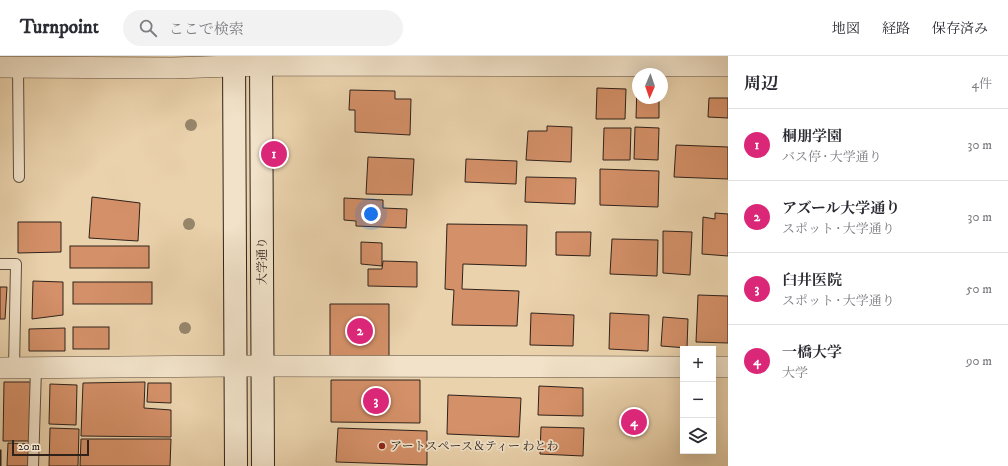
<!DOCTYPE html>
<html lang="ja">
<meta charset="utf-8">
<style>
body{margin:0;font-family:"IM FELL DW Pica","Noto Serif JP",serif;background:#f2f2f3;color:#2b2b33}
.controls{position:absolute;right:12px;bottom:12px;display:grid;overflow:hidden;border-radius:0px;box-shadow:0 4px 16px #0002}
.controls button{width:36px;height:36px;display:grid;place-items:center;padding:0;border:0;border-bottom:1px solid #e1e1e2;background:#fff;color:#2b2b33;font:20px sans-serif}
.compass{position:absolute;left:632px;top:12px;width:36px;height:36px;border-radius:50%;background:#fff;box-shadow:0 4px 16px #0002;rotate:182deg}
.scale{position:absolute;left:12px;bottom:10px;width:77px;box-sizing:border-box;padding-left:4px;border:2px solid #2f221b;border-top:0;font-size:11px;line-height:14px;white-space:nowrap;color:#2f221b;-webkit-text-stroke:3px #f1e2c9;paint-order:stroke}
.you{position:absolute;left:371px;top:158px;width:14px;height:14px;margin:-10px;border:3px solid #fff;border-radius:50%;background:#1a73e8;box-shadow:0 0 0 6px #1a73e833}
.badge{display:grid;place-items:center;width:26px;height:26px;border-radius:50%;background:#db2777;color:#fff;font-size:13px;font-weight:700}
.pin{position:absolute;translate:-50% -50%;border:2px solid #fff;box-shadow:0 1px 4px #0006}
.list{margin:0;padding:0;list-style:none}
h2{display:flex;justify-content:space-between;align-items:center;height:52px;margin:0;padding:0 16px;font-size:17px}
h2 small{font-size:13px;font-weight:400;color:#7c7c81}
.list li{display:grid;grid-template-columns:26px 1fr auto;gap:12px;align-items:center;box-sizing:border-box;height:72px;padding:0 16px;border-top:1px solid #e1e1e2}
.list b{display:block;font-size:15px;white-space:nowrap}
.list p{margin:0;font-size:13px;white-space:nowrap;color:#7c7c81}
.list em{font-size:13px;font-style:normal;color:#7c7c81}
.icon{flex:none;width:22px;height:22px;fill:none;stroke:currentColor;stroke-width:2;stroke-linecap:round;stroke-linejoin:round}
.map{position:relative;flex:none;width:728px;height:410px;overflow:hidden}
header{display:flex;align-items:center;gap:24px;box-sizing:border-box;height:56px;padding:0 20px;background:#fff;border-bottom:1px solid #e1e1e2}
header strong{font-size:19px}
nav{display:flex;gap:22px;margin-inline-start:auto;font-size:14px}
.search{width:280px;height:36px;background:#f2f2f3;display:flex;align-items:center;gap:10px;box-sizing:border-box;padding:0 14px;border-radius:22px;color:#7c7c81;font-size:15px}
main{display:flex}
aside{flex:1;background:#fff}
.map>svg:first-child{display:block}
.building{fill:#d49068;stroke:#2f221b}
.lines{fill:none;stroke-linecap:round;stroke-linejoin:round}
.lane-casing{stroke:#5e4e3f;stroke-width:12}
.street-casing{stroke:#5e4e3f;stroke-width:22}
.secondary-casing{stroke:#2f221b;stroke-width:24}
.lane{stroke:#f1e2c9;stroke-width:10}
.street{stroke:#f1e2c9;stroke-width:21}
.secondary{stroke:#f1e2c9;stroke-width:22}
.tree{fill:#96866b}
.poi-dot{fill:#8f2418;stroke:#f1e2c9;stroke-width:1.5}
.labels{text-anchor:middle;stroke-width:3.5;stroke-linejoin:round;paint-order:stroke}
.street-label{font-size:12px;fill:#2f221b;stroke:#f1e2c9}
.poi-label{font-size:12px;fill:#2f221b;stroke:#f1e2c9;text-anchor:start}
</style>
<header>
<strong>Turnpoint</strong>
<div class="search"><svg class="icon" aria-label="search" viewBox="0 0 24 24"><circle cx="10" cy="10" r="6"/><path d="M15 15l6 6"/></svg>ここで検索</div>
<nav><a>地図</a><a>経路</a><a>保存済み</a></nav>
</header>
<main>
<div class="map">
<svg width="728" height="410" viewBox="0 0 728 410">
<rect width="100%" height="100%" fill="#ead2ac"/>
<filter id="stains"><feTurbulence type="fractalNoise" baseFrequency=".005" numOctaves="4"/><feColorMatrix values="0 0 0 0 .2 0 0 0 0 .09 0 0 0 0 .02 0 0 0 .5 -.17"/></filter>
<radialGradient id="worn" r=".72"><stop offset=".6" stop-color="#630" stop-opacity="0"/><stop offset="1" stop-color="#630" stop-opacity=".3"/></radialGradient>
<g class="building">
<polygon points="637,28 638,28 638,42 659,42 659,62 636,62"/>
<polygon points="597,32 626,33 625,63 596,63"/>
<polygon points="350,34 395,35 395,43 411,43 410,79 355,76 355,54 349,54"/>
<polygon points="709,42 728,42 728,62 708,61"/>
<polygon points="547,70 572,71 571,106 526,104 528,75 547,75"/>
<polygon points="635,71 659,72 658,104 634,103"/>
<polygon points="604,72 631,72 630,104 603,104"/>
<polygon points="676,89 728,91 728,123 674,121"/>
<polygon points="368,101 414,103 412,139 366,138"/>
<polygon points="466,103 517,105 516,128 465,126"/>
<polygon points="600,113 659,115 658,151 600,149"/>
<polygon points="526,121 576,122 575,148 525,146"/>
<polygon points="92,141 140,147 138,185 89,182"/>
<polygon points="344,142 383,144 383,152 407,153 406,172 356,170 356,165 344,164"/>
<polygon points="715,157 728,158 728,200 702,198 703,161 715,163"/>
<polygon points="18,166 61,166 61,196 18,197"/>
<polygon points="447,168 527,169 526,210 463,208 462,233 519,235 517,270 452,269 454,234 445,233"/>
<polygon points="663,175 692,176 690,219 663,217"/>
<polygon points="556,176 591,176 590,200 556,199"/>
<polygon points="612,183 658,184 657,220 610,218"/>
<polygon points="361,186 382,187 382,210 361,208"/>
<rect x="70" y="190" width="79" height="22"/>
<polygon points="383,205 417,206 417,231 368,230 368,213 382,213"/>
<polygon points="33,225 63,226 63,259 32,263"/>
<rect x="73" y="226" width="79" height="22"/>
<polygon points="0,231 7,231 5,263 0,263"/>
<polygon points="698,239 728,240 728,287 696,286"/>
<polygon points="330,248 389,248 389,302 330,301"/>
<polygon points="531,257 574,259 573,290 530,289"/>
<polygon points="610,257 649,259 648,295 609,293"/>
<polygon points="663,261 688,263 687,292 661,290"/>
<rect x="73" y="271" width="36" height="22"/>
<polygon points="65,272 65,295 29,295 29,273"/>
<polygon points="331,324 420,324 420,367 331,366"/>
<polygon points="4,326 32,326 30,385 3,385"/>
<polygon points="145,326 144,352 171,354 171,381 81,380 83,327"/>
<polygon points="148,327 171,327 171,347 147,346"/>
<polygon points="50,328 77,329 76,369 49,368"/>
<polygon points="539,330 583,332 583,360 538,359"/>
<polygon points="448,339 521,342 519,381 447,378"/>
<polygon points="541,371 584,372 583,400 540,398"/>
<polygon points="50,372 79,373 78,410 49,410"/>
<polygon points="338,372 427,375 427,409 336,406"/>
<polygon points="81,383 171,383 170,410 80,410"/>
<polygon points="8,387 30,388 29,410 7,410"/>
<rect x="0" y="394" width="1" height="16"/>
</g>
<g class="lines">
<g class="lane-casing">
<g id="lane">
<polyline points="18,11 19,121"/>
<polyline points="0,208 16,208 14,312"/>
<polyline points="33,410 36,313"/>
</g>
</g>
<g class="street-casing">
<g id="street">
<polyline points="0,11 173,12 261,9 728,10"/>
<polyline points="713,311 728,311"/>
<polyline points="0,312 235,310 683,311"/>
</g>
</g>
<g class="secondary-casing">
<g id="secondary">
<polyline points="234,0 236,410"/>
<polyline points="261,0 263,410"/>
</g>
</g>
<use href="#lane" class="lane"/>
<use href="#street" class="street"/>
<use href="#secondary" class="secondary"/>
</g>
<g class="tree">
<circle cx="191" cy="69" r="6"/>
<circle cx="189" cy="168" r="6"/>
<circle cx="185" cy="272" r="6"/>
</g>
<circle class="poi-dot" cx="382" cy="390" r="4"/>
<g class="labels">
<g class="street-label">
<text transform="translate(262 205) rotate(-90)" y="4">大学通り</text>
</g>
<g class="poi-label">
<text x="390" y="394">アートスペース＆ティー わとわ</text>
</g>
</g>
<rect width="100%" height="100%" filter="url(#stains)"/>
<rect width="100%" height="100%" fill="url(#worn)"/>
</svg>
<div class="controls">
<button>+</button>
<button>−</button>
<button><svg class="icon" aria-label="layers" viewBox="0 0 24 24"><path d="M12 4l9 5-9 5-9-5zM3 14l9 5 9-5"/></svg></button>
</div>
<svg class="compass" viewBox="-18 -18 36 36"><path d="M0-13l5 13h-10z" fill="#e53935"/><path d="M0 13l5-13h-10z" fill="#7c7c81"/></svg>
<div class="scale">20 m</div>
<div class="you"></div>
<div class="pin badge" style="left:274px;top:98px">1</div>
<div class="pin badge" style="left:360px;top:275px">2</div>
<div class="pin badge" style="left:376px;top:345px">3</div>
<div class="pin badge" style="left:634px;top:366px">4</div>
</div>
<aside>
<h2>周辺<small>4件</small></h2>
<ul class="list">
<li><span class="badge">1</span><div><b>桐朋学園</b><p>バス停 · 大学通り</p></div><em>30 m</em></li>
<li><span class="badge">2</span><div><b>アズール大学通り</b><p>スポット · 大学通り</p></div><em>30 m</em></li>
<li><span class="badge">3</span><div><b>臼井医院</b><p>スポット · 大学通り</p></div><em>50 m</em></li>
<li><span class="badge">4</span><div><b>一橋大学</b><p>大学</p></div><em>90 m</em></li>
</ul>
</aside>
</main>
